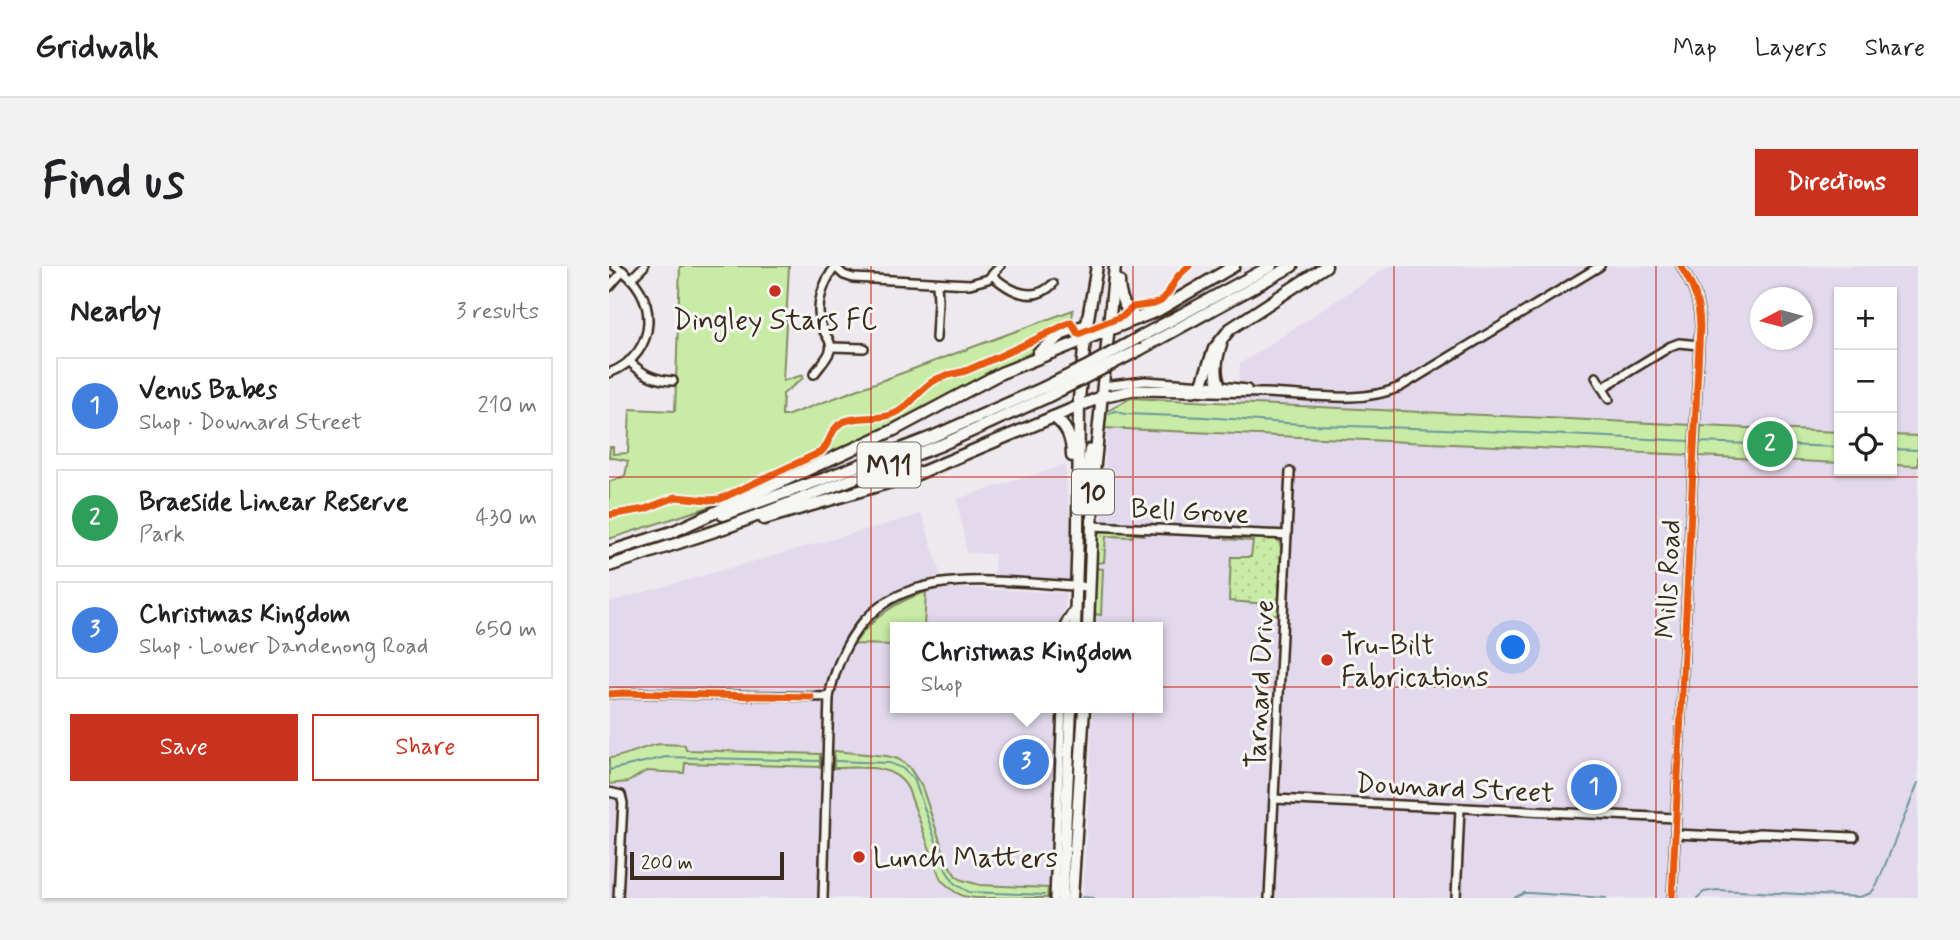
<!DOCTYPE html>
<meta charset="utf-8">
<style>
body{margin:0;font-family:Mynerve,sans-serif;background:#f2f2f2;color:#202124}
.controls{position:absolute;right:21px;top:21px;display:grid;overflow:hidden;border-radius:0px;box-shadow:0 2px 5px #0004}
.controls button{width:63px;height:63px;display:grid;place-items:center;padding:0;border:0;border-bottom:2px solid #e0e0e0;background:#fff;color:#202124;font:35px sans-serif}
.compass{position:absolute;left:1141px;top:21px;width:63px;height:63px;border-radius:50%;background:#fff;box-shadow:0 2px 5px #0004;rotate:264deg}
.scale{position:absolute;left:21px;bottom:18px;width:154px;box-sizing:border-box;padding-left:7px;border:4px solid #3b2a1e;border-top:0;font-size:19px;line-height:24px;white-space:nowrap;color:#3b2a1e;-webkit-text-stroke:5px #f6f6f2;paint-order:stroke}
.you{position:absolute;left:905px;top:382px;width:24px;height:24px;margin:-18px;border:5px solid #fff;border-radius:50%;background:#1a73e8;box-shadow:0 0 0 10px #1a73e833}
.badge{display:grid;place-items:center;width:46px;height:46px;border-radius:50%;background:#c8321e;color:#fff;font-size:23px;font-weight:700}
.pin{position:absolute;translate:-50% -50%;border:4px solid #fff;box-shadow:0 2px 7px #0006}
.popup{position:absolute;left:281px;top:356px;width:273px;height:91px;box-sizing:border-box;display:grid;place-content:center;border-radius:0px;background:#fff;filter:drop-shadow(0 2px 5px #0005);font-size:23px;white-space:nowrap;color:#757577}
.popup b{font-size:26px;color:#202124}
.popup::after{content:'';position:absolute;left:50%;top:100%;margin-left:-14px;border:14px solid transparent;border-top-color:#fff}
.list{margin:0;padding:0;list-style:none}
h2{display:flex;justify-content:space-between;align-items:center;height:91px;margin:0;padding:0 28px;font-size:30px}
h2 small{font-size:23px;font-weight:400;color:#757577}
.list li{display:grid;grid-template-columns:46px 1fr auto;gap:21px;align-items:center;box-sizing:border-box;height:98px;margin:0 14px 14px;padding:0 14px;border:2px solid #e0e0e0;border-radius:0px}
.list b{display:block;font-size:26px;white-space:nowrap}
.list p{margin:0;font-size:23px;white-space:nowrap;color:#757577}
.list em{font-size:23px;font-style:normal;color:#757577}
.actions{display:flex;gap:14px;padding:21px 28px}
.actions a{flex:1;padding:16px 0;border:2px solid #c8321e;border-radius:0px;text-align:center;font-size:24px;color:#c8321e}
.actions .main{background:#c8321e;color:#fff}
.icon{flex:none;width:38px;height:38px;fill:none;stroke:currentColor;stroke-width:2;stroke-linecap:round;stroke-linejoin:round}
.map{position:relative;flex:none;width:1309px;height:632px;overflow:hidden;border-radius:0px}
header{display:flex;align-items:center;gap:42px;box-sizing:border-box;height:98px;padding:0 35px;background:#fff;border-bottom:2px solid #e0e0e0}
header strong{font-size:33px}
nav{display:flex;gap:38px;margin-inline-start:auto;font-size:24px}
.intro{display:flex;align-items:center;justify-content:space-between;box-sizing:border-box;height:168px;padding:0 42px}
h1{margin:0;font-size:49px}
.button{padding:18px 32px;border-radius:0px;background:#c8321e;color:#fff;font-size:24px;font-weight:700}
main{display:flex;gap:42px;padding:0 42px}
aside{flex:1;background:#fff;border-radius:0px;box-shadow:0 2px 5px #0004}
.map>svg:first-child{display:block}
.built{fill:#e2d9ec;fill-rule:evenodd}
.grass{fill:url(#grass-dots);stroke:#828b62;stroke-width:2}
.green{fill:#c8eca5;stroke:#828b62;stroke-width:2}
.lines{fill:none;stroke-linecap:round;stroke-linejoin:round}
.stream{stroke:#6d959a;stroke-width:2}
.minor-casing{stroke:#3b2a1e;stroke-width:12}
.major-casing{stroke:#3b2a1e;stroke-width:14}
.highway-casing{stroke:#3b2a1e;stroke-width:15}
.minor{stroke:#f6f6f2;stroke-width:7}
.major{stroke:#f6f6f2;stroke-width:9}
.highway{stroke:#f6f6f2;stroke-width:10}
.highway-bridge-casing{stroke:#3b2a1e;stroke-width:15;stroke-linecap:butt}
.highway-bridge{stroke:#f6f6f2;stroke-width:10}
.cycleway-casing{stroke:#f6f6f2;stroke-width:11}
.cycleway{stroke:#e8590c;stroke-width:7}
.grid{fill:none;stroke:#c8321e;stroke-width:2;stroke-opacity:0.55}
.poi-dot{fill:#c8321e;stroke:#f6f6f2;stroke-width:2.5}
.labels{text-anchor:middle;stroke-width:6;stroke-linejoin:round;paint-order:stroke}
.shield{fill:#f6f6f2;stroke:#73675e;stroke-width:2}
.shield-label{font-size:26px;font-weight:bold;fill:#3b2a1e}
.poi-label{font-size:28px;fill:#3b2a1e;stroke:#f6f6f2;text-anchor:start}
.street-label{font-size:28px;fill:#3b2a1e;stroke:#f6f6f2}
</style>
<header>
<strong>Gridwalk</strong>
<nav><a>Map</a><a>Layers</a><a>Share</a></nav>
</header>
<div class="intro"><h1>Find us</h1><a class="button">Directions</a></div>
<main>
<aside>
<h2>Nearby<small>3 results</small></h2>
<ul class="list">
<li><span class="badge" style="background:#3f7fe0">1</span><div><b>Venus Babes</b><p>Shop · Downard Street</p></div><em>210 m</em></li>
<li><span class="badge" style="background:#2e9e5b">2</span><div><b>Braeside Linear Reserve</b><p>Park</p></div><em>430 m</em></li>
<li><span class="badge" style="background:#3f7fe0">3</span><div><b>Christmas Kingdom</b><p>Shop · Lower Dandenong Road</p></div><em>650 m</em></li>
</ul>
<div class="actions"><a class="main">Save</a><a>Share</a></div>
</aside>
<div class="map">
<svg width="1309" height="632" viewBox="0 0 1309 632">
<defs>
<pattern id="grass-dots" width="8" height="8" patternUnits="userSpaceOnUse" patternTransform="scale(1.75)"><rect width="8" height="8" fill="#c8eca5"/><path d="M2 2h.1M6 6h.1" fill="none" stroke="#adcb8e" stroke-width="1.8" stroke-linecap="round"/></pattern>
</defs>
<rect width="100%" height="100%" fill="#ede9ef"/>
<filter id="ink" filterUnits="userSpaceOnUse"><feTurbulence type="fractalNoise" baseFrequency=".0143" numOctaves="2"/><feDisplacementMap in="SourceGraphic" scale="14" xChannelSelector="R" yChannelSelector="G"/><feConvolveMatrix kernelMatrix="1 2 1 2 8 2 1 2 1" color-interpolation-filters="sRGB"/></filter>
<g filter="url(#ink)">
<g class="built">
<path d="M780 0H1309V632H474L484 442H548V361H488L498 158 626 165 631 98ZM1230 26H1283V205H1230ZM1152 32H1194V74H1152Z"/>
<polygon points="456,199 462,275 460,314 385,311 386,288 358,287 348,233"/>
<polygon points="313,248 332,310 291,322 255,346 226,388 216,425 10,421 0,422 0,336"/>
<polygon points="354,322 456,327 455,361 286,361 286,442 451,442 441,632 220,632 225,431 232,404 239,387 259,360 281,341 317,326"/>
<polygon points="10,433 215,437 209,632 0,632 0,435"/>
</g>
<g class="grass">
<path d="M494 264 535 266V269L524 268 523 271 497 270 495 296 488 297 486 295C486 284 483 270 494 264Z"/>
<polygon points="617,270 665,272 670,274 672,281 669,348 659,349 659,338 620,335 622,291 642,291 644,275 617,273"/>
<polygon points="486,302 494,303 492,349 484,348"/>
<polygon points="464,442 471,442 465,558 460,583"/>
</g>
<g class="green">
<polygon points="71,0 180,0 174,115 194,109 194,112 174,128 173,150 177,150 464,44 463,53 433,80 417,89 211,195 100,241 0,273 0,216 16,210 19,195 0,191 1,181 4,181 4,188 19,187 21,143 66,145"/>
<polygon points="522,132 1083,159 1081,189 495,162 497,146"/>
<polygon points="1092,160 1230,166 1230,197 1090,190"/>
<polygon points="1283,169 1309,170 1309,200 1283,199"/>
<path d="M317 326 315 361H286V379L245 378C263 352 287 335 317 326Z"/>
<path d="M52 478 76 479 77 484 211 488V501L76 497 75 507 37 505 19 516 0 518V492C18 491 33 480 52 478Z"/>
<path d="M225 485 278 490 289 493 300 501 313 521 338 596 347 610 353 614 371 619 439 622 438 632H366L354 630 346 626 332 614 299 523C285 496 251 502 225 502Z"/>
</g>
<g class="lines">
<g class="stream">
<polyline points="500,148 506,145 516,148 595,151 706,159 835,163 1081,175"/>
<polyline points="1087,176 1230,181"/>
<polyline points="1283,183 1309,184"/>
<polyline points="226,495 280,497 293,502 305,513 337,604 346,618 360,626 435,629"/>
<polyline points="0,504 57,491 211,495"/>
<polyline points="473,631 485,632"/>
<polyline points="905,632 915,627 921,627 997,632"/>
<polyline points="1088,632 1095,626 1108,624 1251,631 1262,627 1268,619 1309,517"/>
</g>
<g class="minor-casing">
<g id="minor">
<polyline points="225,0 235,9 244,12 361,18 379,13 391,0"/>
<path d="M384 10C401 25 424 38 444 18"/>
<polyline points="23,12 35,0"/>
<polyline points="0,21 14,5"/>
<polyline points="327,72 329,35 328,17"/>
<polyline points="222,81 255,82"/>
<path d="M20 95C33 108 45 114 64 115"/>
<path d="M0 107C51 88 51 26 6 0"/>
<path d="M205 108C210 101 218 93 221 85 224 74 215 69 212 59 206 39 214 17 226 1"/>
<polyline points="987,111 1000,133"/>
<polyline points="494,120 536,115 611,120 638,123"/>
<polyline points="993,122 1062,80 1070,77 1090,79"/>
<path d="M585 125C608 127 632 126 656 127 701 128 749 139 791 121L991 0"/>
<polyline points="483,260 678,269"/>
<polyline points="457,361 457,356 462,348 467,347"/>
<polyline points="0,428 13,427 220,431"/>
<polyline points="0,526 12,529 14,537 9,632"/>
<polyline points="665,533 1067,552"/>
<polyline points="1066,568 1130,571 1151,567 1245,571"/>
<path d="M214 632 220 431C251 286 368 315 481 321"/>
<polyline points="445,632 453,442"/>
<polyline points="660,632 681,206"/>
<polyline points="847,632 851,542"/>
<path d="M1063 632 1091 60C1090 34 1085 22 1072 0"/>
</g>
</g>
<g class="major-casing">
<polyline id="major" points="492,131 525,124 585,125 593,118"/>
</g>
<g class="highway-casing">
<g id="highway">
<path d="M510 15C510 31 515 43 528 53"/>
<polyline points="529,72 662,0"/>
<polyline points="530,84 683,0"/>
<polyline points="429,87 456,66 478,59"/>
<polyline points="593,118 605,83 621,63 717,0"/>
<path d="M611 120C605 107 607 93 612 79"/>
<path d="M444 151C459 160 463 174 463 190"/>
<polyline points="474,228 481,184"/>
<polyline points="114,249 217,212 323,171 434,122"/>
<polyline points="155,253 306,209 492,131"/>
<polyline points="61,267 285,164 392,107 550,44 625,0"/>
<polyline points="0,286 66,265"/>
<polyline points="0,300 121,260 332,179 436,132"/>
<polyline points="466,361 469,266 470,133 477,64 488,0"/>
<polyline points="479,361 485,207 506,0"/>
<polyline points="453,632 462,442"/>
<polyline points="463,632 475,442"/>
</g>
</g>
<use href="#minor" class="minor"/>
<use href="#major" class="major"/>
<use href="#highway" class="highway"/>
<g class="highway-bridge-casing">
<g id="highway-bridge">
<polyline points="434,122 477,101 529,72"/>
<polyline points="436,132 530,84"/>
</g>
</g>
<use href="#highway-bridge" class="highway-bridge"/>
<g class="cycleway-casing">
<g id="cycleway">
<path d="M0 249 36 243 67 231 100 234 111 233 212 186C222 177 221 162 234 156 248 149 266 154 282 149 302 142 310 122 328 113 337 108 349 108 359 104 394 89 428 73 462 56L469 68 514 50 524 41 545 38 552 35 559 27 569 10 580 0"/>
<polyline points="0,428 13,427 202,431"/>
<path d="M1063 632 1091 60C1090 34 1085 22 1072 0"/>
</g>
</g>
<use href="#cycleway" class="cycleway"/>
</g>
</g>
<path class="grid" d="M262 0V632M524 0V632M785 0V632M1047 0V632M0 211H1309M0 421H1309"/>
<g class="poi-dot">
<circle cx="166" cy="25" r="7"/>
<circle cx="718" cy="394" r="7"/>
<circle cx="250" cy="591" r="7"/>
</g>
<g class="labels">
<g class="shield">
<rect x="248.5" y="176.5" width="63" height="45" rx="5"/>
<rect x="463" y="203.5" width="42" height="45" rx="5"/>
</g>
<g class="shield-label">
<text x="280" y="208">M11</text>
<text x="484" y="235">10</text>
</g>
<g class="poi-label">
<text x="166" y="63" text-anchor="middle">Dingley Stars FC</text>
<text x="732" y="388">Tru-Bilt<tspan x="732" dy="32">Fabrications</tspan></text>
<text x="264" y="601">Lunch Matters</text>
</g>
<g class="street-label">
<text transform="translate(581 244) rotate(3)" y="10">Bell Grove</text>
<text transform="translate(1058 313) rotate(-87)" y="10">Mills Road</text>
<text transform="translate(650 418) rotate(-87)" y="10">Tarnard Drive</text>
<text transform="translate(846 521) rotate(3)" y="10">Downard Street</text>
</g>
</g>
</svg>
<div class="controls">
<button>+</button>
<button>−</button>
<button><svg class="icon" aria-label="locate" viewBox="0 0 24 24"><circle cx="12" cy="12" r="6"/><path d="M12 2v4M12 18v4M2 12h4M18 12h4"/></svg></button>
</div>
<svg class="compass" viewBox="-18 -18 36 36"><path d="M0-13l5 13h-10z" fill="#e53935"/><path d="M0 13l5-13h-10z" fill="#757577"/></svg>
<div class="scale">200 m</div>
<div class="you"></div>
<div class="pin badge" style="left:985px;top:521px;background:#3f7fe0">1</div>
<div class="pin badge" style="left:1161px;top:178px;background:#2e9e5b">2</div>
<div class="pin badge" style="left:417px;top:496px;background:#3f7fe0">3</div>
<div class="popup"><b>Christmas Kingdom</b>Shop</div>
</div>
</main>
